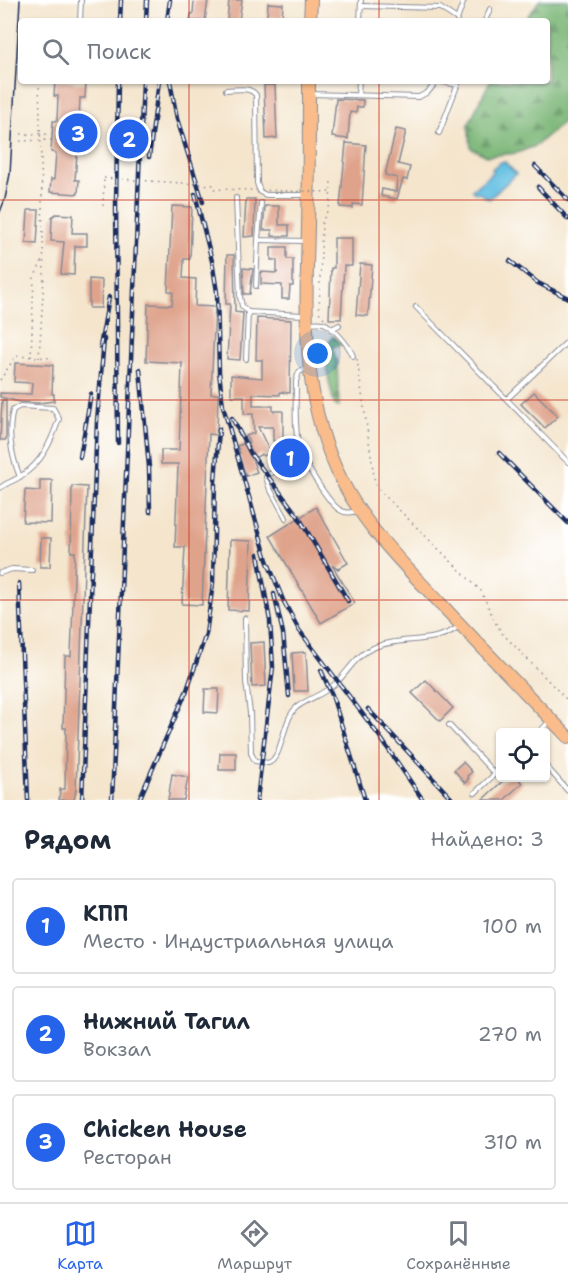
<!DOCTYPE html>
<html lang="ru">
<meta charset="utf-8">
<style>
body{margin:0;font-family:"Shantell Sans",sans-serif;background:#f6f6f7;color:#1f2937}
.controls{position:absolute;right:18px;bottom:18px;display:grid;overflow:hidden;border-radius:6px;box-shadow:0 2px 4px #0004}
.controls button{width:54px;height:54px;display:grid;place-items:center;padding:0;border:0;border-bottom:2px solid #e0e1e3;background:#fff;color:#1f2937;font:30px sans-serif}
.you{position:absolute;left:318px;top:354px;width:21px;height:21px;margin:-15px;border:4px solid #fff;border-radius:50%;background:#1a73e8;box-shadow:0 0 0 9px #1a73e833}
.badge{display:grid;place-items:center;width:39px;height:39px;border-radius:50%;background:#2563eb;color:#fff;font-size:20px;font-weight:700}
.pin{position:absolute;translate:-50% -50%;border:3px solid #fff;box-shadow:0 2px 6px #0006}
.list{margin:0;padding:0;list-style:none}
h2{display:flex;justify-content:space-between;align-items:center;height:78px;margin:0;padding:0 24px;font-size:26px}
h2 small{font-size:20px;font-weight:400;color:#747a83}
.list li{display:grid;grid-template-columns:39px 1fr auto;gap:18px;align-items:center;box-sizing:border-box;height:96px;margin:0 12px 12px;padding:0 12px;border:2px solid #e0e1e3;border-radius:6px}
.list b{display:block;font-size:22px;white-space:nowrap}
.list p{margin:0;font-size:20px;white-space:nowrap;color:#747a83}
.list em{font-size:20px;font-style:normal;color:#747a83}
.icon{flex:none;width:33px;height:33px;fill:none;stroke:currentColor;stroke-width:2;stroke-linecap:round;stroke-linejoin:round}
.map{position:relative;flex:none;width:568px;height:800px;overflow:hidden}
.search{position:absolute;background:#fff;box-shadow:0 2px 4px #0004;left:18px;right:18px;top:18px;height:66px;display:flex;align-items:center;gap:15px;box-sizing:border-box;padding:0 21px;border-radius:6px;color:#747a83;font-size:22px}
.sheet{height:402px;background:#fff}
nav{display:flex;justify-content:space-around;align-items:center;box-sizing:border-box;height:84px;border-top:2px solid #e0e1e3;background:#fff;font-size:16px;color:#747a83}
nav a{display:grid;justify-items:center;gap:3px}
nav .on{color:#2563eb}
.map>svg:first-child{display:block}
.forest{fill:url(#forest-firs);stroke:#4a7269;stroke-width:1.5}
.water{fill:#64bfe2;stroke:#4077a0;stroke-width:1.5}
.building{fill:#dfa38b}
.lines{fill:none;stroke-linecap:round;stroke-linejoin:round}
.service-casing{stroke:#888a95;stroke-width:6}
.primary-casing{stroke:#888a95;stroke-width:14}
.path{stroke:#888a95;stroke-width:1.5;stroke-dasharray:1.5 4.5;stroke-linecap:butt}
.service{stroke:#fff;stroke-width:4}
.primary{stroke:#f9bc8a;stroke-width:12}
.tram{stroke:#1b2f5e;stroke-width:1.5}
.rail-casing{stroke:#1b2f5e;stroke-width:4.5}
.rail{stroke:#fff;stroke-width:2;stroke-dasharray:7;stroke-linecap:butt}
.path-bridge{stroke:#888a95;stroke-width:1.5;stroke-dasharray:1.5 4.5;stroke-linecap:butt}
.grid{fill:none;stroke:#c8321e;stroke-width:1.5;stroke-opacity:0.55}
</style>
<div class="map">
<svg width="568" height="800" viewBox="0 0 568 800">
<defs>
<pattern id="forest-firs" width="22" height="20" patternUnits="userSpaceOnUse" patternTransform="scale(1.5)"><rect width="22" height="20" fill="#79b574"/><path d="M5 1l3.5 6h-7zM16 11l3.5 6h-7z" fill="#629462"/></pattern>
</defs>
<rect width="100%" height="100%" fill="#fff"/>
<filter id="ink" filterUnits="userSpaceOnUse"><feTurbulence type="fractalNoise" baseFrequency=".0167" numOctaves="2"/><feDisplacementMap in="SourceGraphic" scale="12" xChannelSelector="R" yChannelSelector="G"/><feConvolveMatrix kernelMatrix="1 2 1 2 8 2 1 2 1" color-interpolation-filters="sRGB"/></filter>
<filter id="wash" filterUnits="userSpaceOnUse"><feTurbulence type="fractalNoise" baseFrequency=".008" numOctaves="4" result="noise"/><feDisplacementMap in="SourceGraphic" scale="24" xChannelSelector="R" yChannelSelector="G"/><feGaussianBlur stdDeviation="1.35" result="paint"/><feColorMatrix in="noise" values="0 0 0 0 0 0 0 0 0 0 0 0 0 0 0 0 0 1.4 0 .05"/><feComposite in="paint" operator="in"/></filter>
<g filter="url(#wash)">
<rect width="100%" height="100%" fill="#f4e5cc"/>
<g class="forest">
<polygon points="540,0 568,0 568,118 535,146 517,153 487,156 471,148 468,125 490,81 547,81 547,21 524,21"/>
<path d="M333 336 342 345 332 347 337 363 339 406H336L334 404C330 383 319 353 333 336Z"/>
</g>
<polygon class="water" points="500,162 505,162 516,174 489,199 478,192 475,193 472,190 493,172 492,169"/>
<g id="blocks">
<g class="building">
<polygon points="194,0 208,0 205,21 190,21 191,14 193,14"/>
<polygon points="229,0 242,0 239,21 227,21"/>
<polygon points="268,3 283,4 282,18 267,17"/>
<polygon points="55,81 74,81 74,83 86,83 85,98 80,98 79,123 85,123 83,154 77,154 75,180 79,180 78,194 50,192 51,179 54,180 56,153 51,152 53,121 57,121 58,96 54,96"/>
<polygon points="264,85 275,85 277,138 266,139"/>
<polygon points="336,99 363,100 363,107 357,107 356,113 350,112 348,139 332,137"/>
<polygon points="396,129 406,131 398,164 410,167 407,180 403,179 397,199 381,196 382,189 396,192 397,178 385,175"/>
<polygon points="346,143 366,145 362,205 353,204 353,208 340,207"/>
<polygon points="246,199 255,199 254,236 244,237"/>
<polygon points="172,206 192,207 190,259 184,259 183,278 196,279 195,306 215,307 211,394 218,394 217,435 209,434 202,605 182,604 185,547 175,547 178,464 161,464 161,450 179,450 182,363 146,361 148,304 172,305 173,292 168,291"/>
<polygon points="265,206 279,206 279,225 289,225 289,236 272,236 272,230 263,230"/>
<polygon points="28,210 39,210 37,244 26,243"/>
<polygon points="56,214 73,215 72,233 87,233 87,246 75,246 74,275 61,274 64,242 51,241 52,217"/>
<polygon points="334,238 352,238 352,266 344,266 341,319 329,319 331,268 334,268"/>
<polygon points="271,247 287,247 287,259 293,259 293,286 290,286 289,299 282,299 282,285 261,284 261,272 277,273 277,260 271,260"/>
<polygon points="227,255 234,255 235,312 243,313 240,360 227,359 230,304 226,304"/>
<polygon points="360,264 372,265 368,316 356,315"/>
<polygon points="243,268 253,269 250,294 244,294"/>
<polygon points="89,279 102,280 101,308 89,308"/>
<polygon points="257,318 291,320 290,393 280,392 280,395 253,394 253,406 273,406 273,411 283,411 283,441 273,441 273,427 258,427 269,450 267,452 268,454 263,456 262,454 252,459 257,472 246,476 238,453 240,453 237,446 249,442 246,436 254,433 253,414 244,414 244,396 231,396 231,375 262,378 262,360 256,360"/>
<polygon points="15,363 53,365 52,394 54,394 54,401 38,403 20,402 0,397 0,393 31,394 32,383 14,382"/>
<polygon points="534,392 558,416 545,428 521,404"/>
<polygon points="2,400 6,400 6,440 0,440"/>
<polygon points="40,480 52,480 51,523 23,522 25,490 40,491"/>
<polygon points="72,486 87,487 76,790 74,800 59,800 60,789 65,789 66,728 63,728 65,656 71,656 75,552 71,552"/>
<polygon points="316,507 348,563 338,569 332,565 355,603 321,623 270,536"/>
<polygon points="41,538 51,538 50,567 40,567"/>
<polygon points="230,540 251,541 249,611 228,610"/>
<polygon points="264,642 266,686 252,687 250,643"/>
<polygon points="306,652 308,691 294,691 292,653"/>
<polygon points="426,680 453,708 440,721 412,693"/>
<polygon points="205,689 219,689 218,713 204,712"/>
<polygon points="220,753 236,753 236,770 219,770"/>
<polygon points="463,762 472,772 467,776 469,778 465,783 454,770"/>
<polygon points="172,774 188,777 184,800 168,800"/>
<polygon points="507,777 517,777 522,783 504,800 482,800"/>
</g>
</g>
</g>
<g filter="url(#ink)">
<use href="#blocks" fill-opacity="0" stroke="#888a95" stroke-width="1.5"/>
<g class="lines">
<g class="service-casing">
<g id="service">
<polyline points="361,6 440,8 457,19"/>
<polyline points="457,20 464,0"/>
<polyline points="80,21 81,0"/>
<polyline points="360,21 361,0"/>
<polyline points="485,21 490,9"/>
<polyline points="440,81 457,85"/>
<path d="M226 90C236 90 250 86 256 95L257 183 260 192 266 195H307"/>
<polyline points="310,94 419,97 428,92 437,81"/>
<polyline points="358,95 359,81"/>
<polyline points="439,133 459,81"/>
<polyline points="236,198 240,297 242,306 248,312"/>
<polyline points="261,203 258,240 304,241"/>
<polyline points="256,286 258,240"/>
<polyline points="416,307 568,462"/>
<path d="M308 323C312 323 318 322 323 323 332 325 350 347 353 356"/>
<polyline points="332,329 339,325"/>
<polyline points="246,359 248,312 303,315"/>
<path d="M308 368 299 372 296 381C296 402 294 427 299 447 302 460 329 504 340 510 346 514 352 513 358 510"/>
<polyline points="507,399 568,341"/>
<path d="M0 488C6 483 14 481 21 476 42 463 51 442 59 419L53 408 20 406 13 410C7 433 11 455 20 477"/>
<path d="M286 518 269 487 266 477C276 467 291 467 303 459"/>
<polyline points="0,573 12,569 32,570"/>
<path d="M245 618 246 682 250 713 251 753 255 761 268 763C283 759 282 719 297 707 309 698 325 694 336 683 348 672 357 654 373 648 399 636 434 645 458 627"/>
<polyline points="449,725 495,774"/>
<polyline points="539,732 551,720"/>
<polyline points="546,766 568,791"/>
<polyline points="475,793 500,769"/>
</g>
</g>
<g class="primary-casing">
<g id="primary">
<polyline points="310,21 311,0"/>
<path d="M309 81C309 129 309 178 308 226 306 315 300 401 343 483 367 529 405 566 440 603 482 648 525 692 568 737"/>
</g>
</g>
<g class="path">
<polyline points="39,81 44,278 39,358"/>
<polyline points="21,134 51,134"/>
<polyline points="65,139 76,139"/>
<polyline points="20,141 51,140"/>
<polyline points="103,206 104,178"/>
<polyline points="324,318 319,312 322,222 330,205 331,180"/>
<polyline points="31,357 34,278 43,259"/>
<polyline points="357,359 375,483 379,490 481,591 495,622 502,633 568,701"/>
<polyline points="0,380 16,356 53,358"/>
</g>
<use href="#service" class="service"/>
<use href="#primary" class="primary"/>
<polyline class="tram" points="0,212 5,199 10,174 20,0"/>
<g class="rail-casing">
<g id="rail">
<polyline points="120,21 121,0"/>
<polyline points="146,21 147,0"/>
<polyline points="167,21 170,0"/>
<polyline points="118,81 116,204 118,443"/>
<polyline points="170,81 177,119 203,202"/>
<polyline points="149,157 159,81"/>
<polyline points="535,166 568,200"/>
<polyline points="538,187 568,219"/>
<polyline points="195,194 212,261 217,292 219,372 223,406 267,560 283,600 299,630 380,737 423,800"/>
<polyline points="510,261 538,283 568,298"/>
<polyline points="100,347 109,297"/>
<polyline points="140,369 149,467 150,512"/>
<polyline points="232,418 251,454 298,516 348,601"/>
<polyline points="499,453 568,523"/>
<polyline points="80,457 91,394"/>
<polyline points="19,583 28,800"/>
<polyline points="274,594 283,633 289,696"/>
<polyline points="321,670 332,695 365,800"/>
<polyline points="368,709 453,800"/>
<polyline points="82,800 97,421 104,339"/>
<polyline points="112,800 143,81"/>
<polyline points="139,800 187,690 206,634 213,583 215,481 219,429"/>
<polyline points="257,800 273,667 270,621 258,554"/>
</g>
</g>
<use href="#rail" class="rail"/>
<polyline class="path-bridge" points="104,178 213,185 213,189 330,192"/>
</g>
</g>
<path class="grid" d="M189 0V21M379 0V21M189 81V800M379 81V800M0 200H568M0 400H568M0 600H568"/>
</svg>
<div class="controls">
<button><svg class="icon" aria-label="locate" viewBox="0 0 24 24"><circle cx="12" cy="12" r="6"/><path d="M12 2v4M12 18v4M2 12h4M18 12h4"/></svg></button>
</div>
<div class="you"></div>
<div class="pin badge" style="left:290px;top:458px">1</div>
<div class="pin badge" style="left:129px;top:139px">2</div>
<div class="pin badge" style="left:78px;top:133px">3</div>
<div class="search"><svg class="icon" aria-label="search" viewBox="0 0 24 24"><circle cx="10" cy="10" r="6"/><path d="M15 15l6 6"/></svg>Поиск</div>
</div>
<section class="sheet">
<h2>Рядом<small>Найдено: 3</small></h2>
<ul class="list">
<li><span class="badge">1</span><div><b>КПП</b><p>Место · Индустриальная улица</p></div><em>100 m</em></li>
<li><span class="badge">2</span><div><b>Нижний Тагил</b><p>Вокзал</p></div><em>270 m</em></li>
<li><span class="badge">3</span><div><b>Chicken House</b><p>Ресторан</p></div><em>310 m</em></li>
</ul>
</section>
<nav>
<a class="on"><svg class="icon" aria-label="map" viewBox="0 0 24 24"><path d="M3 6l6-2 6 2 6-2v14l-6 2-6-2-6 2zM9 4v14M15 6v14"/></svg>Карта</a>
<a><svg class="icon" aria-label="directions" viewBox="0 0 24 24"><path d="M12 3l9 9-9 9-9-9zM9 14v-3h6M13 9l2 2-2 2"/></svg>Маршрут</a>
<a><svg class="icon" aria-label="saved" viewBox="0 0 24 24"><path d="M7 4h10v16l-5-4-5 4z"/></svg>Сохранённые</a>
</nav>
